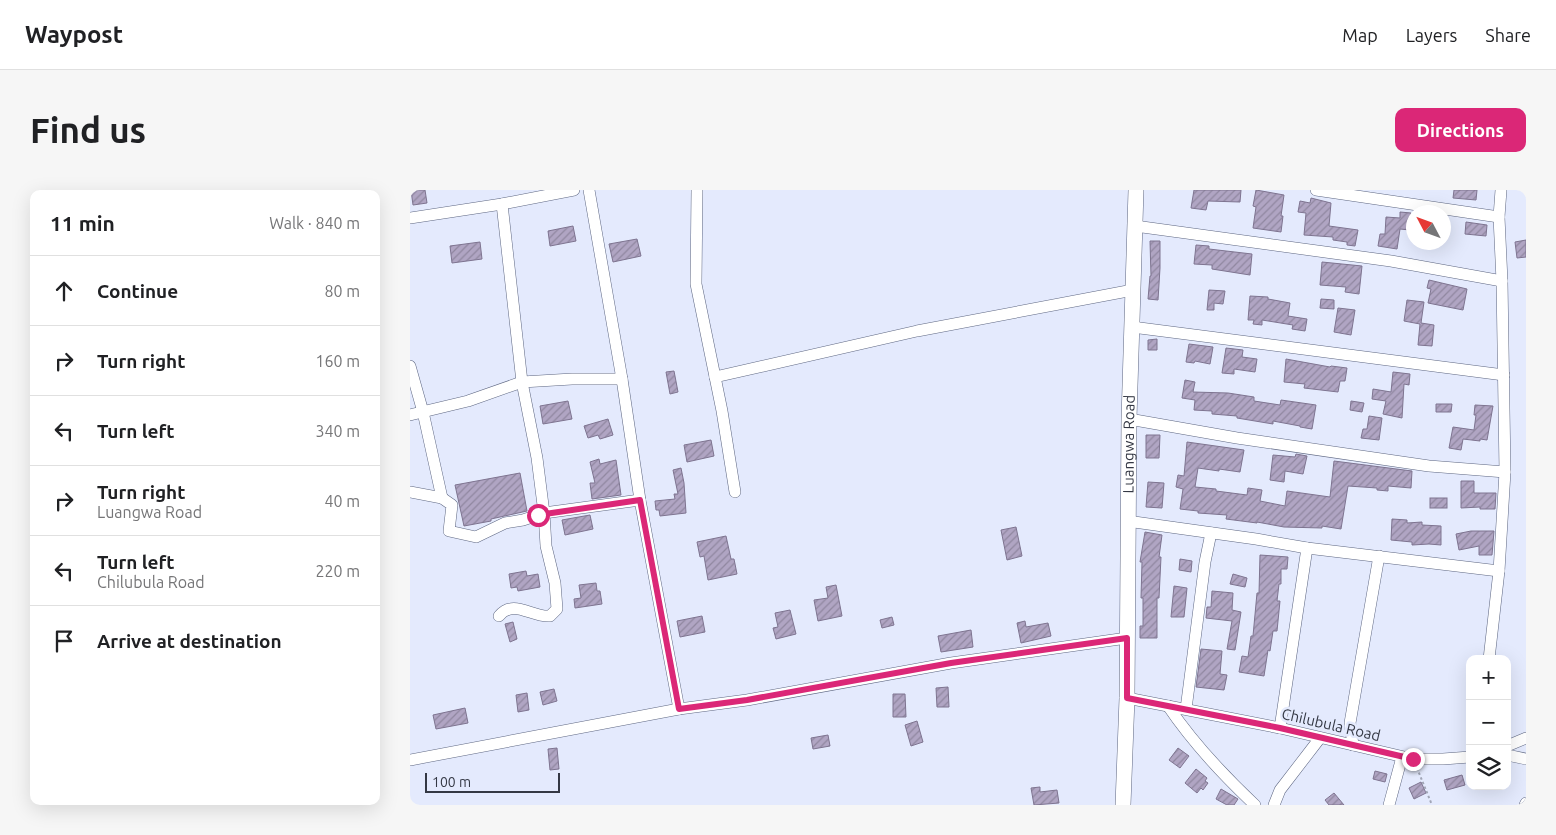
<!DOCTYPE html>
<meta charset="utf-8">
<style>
body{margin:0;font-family:Ubuntu,sans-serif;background:#f6f6f6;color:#202124}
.controls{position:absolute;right:15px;bottom:15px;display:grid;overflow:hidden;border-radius:10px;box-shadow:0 5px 20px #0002}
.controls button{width:45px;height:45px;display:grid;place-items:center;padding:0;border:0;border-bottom:1px solid #e0e0e0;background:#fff;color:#202124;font:25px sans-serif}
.compass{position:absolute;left:996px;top:15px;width:45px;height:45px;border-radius:50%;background:#fff;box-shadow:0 5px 20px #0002;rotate:311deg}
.scale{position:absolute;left:15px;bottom:12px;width:135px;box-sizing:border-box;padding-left:5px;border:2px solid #343844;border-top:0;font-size:14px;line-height:18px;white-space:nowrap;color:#343844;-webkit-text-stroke:4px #e4eafd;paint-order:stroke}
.stop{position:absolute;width:15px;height:15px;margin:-11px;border:4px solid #db2777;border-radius:50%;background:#fff}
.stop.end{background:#db2777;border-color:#fff;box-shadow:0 1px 5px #0008}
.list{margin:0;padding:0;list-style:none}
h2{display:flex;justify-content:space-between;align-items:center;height:65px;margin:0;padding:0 20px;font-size:21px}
h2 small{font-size:16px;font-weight:400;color:#757577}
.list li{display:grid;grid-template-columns:32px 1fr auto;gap:15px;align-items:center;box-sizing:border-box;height:70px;padding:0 20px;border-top:1px solid #e0e0e0}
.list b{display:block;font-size:19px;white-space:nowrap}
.list p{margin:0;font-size:16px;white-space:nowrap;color:#757577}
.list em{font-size:16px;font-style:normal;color:#757577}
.icon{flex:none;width:28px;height:28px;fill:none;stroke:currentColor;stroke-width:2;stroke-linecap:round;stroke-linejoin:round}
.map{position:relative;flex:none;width:1116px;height:615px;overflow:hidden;border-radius:10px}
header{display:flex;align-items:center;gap:30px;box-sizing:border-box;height:70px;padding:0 25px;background:#fff;border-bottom:1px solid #e0e0e0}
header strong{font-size:24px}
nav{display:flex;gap:28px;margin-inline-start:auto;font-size:18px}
.intro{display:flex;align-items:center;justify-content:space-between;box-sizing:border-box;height:120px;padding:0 30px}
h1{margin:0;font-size:35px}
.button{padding:12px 22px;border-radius:10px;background:#db2777;color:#fff;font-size:18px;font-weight:700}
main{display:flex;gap:30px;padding:0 30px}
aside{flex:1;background:#fff;border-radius:10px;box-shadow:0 5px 20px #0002}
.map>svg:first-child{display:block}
.building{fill:url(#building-hatch);stroke:#7e7490}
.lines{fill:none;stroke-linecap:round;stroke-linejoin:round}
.street-casing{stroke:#5e6782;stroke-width:12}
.secondary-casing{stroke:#5e6782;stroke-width:16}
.path{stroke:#a1a6b6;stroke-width:2;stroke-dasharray:2.5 2.5;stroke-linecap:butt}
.street{stroke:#fff;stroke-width:11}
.secondary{stroke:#fff;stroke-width:15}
.route{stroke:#db2777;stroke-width:6}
.labels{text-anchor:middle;stroke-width:5;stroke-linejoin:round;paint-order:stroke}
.street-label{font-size:15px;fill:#343844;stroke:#e4eafd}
</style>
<header>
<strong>Waypost</strong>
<nav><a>Map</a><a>Layers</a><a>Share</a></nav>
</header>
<div class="intro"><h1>Find us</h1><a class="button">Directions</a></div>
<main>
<aside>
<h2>11 min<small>Walk · 840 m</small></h2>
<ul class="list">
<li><svg class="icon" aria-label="ahead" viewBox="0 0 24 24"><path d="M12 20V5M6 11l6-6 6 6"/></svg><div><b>Continue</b></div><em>80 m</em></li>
<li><svg class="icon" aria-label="right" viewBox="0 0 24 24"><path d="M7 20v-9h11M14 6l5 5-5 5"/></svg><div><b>Turn right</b></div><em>160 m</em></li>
<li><svg class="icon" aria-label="left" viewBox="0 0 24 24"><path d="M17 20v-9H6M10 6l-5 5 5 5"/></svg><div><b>Turn left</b></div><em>340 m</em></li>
<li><svg class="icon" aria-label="right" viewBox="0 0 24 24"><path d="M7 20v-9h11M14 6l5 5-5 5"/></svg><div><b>Turn right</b><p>Luangwa Road</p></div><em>40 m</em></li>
<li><svg class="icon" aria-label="left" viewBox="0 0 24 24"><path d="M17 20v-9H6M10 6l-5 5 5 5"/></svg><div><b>Turn left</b><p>Chilubula Road</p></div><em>220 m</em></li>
<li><svg class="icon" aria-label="arrive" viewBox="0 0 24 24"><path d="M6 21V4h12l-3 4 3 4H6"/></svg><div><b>Arrive at destination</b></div></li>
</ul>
</aside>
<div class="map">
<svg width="1116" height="615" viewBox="0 0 1116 615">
<defs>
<pattern id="building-hatch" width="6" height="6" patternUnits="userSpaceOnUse" patternTransform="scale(1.25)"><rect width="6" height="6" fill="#b0a5c3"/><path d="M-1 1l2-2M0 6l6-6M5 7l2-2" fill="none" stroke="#9087a0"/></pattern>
</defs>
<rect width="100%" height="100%" fill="#e4eafd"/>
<g class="building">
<polygon points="1,0 15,0 17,13 3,15"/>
<polygon points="784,0 831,0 830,12 798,11 796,20 781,18"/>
<polygon points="846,0 874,5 871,26 873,26 871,42 843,38 846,17 843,16"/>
<polygon points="1044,0 1067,0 1066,10 1043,8"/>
<polygon points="901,8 921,13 919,36 948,40 945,56 937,55 937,52 923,50 923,47 894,45 896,23 888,22 890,11 900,13"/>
<polygon points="990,22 1001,23 1000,40 990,39 987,59 968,56 970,44 975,44 976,27 990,28"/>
<polygon points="1056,32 1077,35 1076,46 1055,44"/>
<polygon points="163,36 166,51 140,56 138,41"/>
<polygon points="227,49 231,66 203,72 199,54"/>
<polygon points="1116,50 1116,67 1107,68 1105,52"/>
<polygon points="740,51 750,51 750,78 748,110 738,109 740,86 741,86"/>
<polygon points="70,52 72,69 42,73 40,56"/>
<polygon points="786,55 799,56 799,59 842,64 840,85 802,79 802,75 784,74"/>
<polygon points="912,72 952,76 949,104 935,102 936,97 910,95"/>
<polygon points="1019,90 1057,99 1053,120 1018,113 1021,99 1017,98"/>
<polygon points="799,100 815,101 813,114 804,113 804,120 797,120"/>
<polygon points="840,106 858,107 858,109 880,113 878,126 897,129 895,141 882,139 883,135 852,130 852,135 843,134 844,130 838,130"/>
<polygon points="911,109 924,110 924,119 910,118"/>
<polygon points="997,110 1014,112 1011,133 1024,135 1022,156 1008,155 1010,134 994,131"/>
<polygon points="928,118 945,120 941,145 924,142"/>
<polygon points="747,149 747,160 738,160 738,150"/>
<polygon points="779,154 803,157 800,174 785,171 784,173 776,172"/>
<polygon points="816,158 833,160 832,167 847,169 845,182 824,179 824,184 812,183"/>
<polygon points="876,169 920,177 921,176 937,178 935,191 930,191 928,202 894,198 895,194 874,192"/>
<polygon points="264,181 268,202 260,204 256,182"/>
<polygon points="983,182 1000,184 999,195 994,194 992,228 973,224 976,211 962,209 963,199 981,202"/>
<polygon points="775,190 785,192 783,202 818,203 844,207 844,211 870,215 871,210 906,215 902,239 890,237 890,236 863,231 863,234 827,228 827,226 802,224 802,221 784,220 785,210 772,208"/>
<polygon points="158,211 162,229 133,234 130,216"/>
<polygon points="941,211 954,213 952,222 940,220"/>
<polygon points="1026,214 1042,214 1041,222 1026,222"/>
<polygon points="1065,215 1083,216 1077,250 1070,249 1070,251 1053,249 1051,260 1039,258 1043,237 1064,240 1066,225 1064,225"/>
<polygon points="959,226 972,228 969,250 951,248 953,239 957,239"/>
<polygon points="198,229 203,245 190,249 188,245 178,248 174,236"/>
<polygon points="736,245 750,245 749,268 736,268"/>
<polygon points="301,250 304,266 277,272 274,255"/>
<polygon points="777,252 834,260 830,282 809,279 809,281 788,278 785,297 806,299 806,301 837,305 838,298 852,300 850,311 875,316 877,301 920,307 924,271 1002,281 1001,298 978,296 978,301 967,300 967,298 938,296 931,339 912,336 912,338 874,337 847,332 847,333 816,329 817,325 788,323 788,321 770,319 773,299 766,297 768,285 774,286"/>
<polygon points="886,264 897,266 893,284 875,281 874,292 860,290 863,265 885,267"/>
<polygon points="189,269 190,274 206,270 211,305 182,309 180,293 185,293 180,272"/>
<polygon points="271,278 274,293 276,323 250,326 249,320 246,320 245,311 265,309 264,304 268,304 263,280"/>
<polygon points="110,283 117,321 81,329 81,331 54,336 45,295"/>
<polygon points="1051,291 1064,291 1064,303 1086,303 1085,319 1070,319 1070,317 1051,318"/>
<polygon points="738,292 754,293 752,318 736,317"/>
<rect x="1020" y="308" width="17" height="10"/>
<polygon points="180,325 183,339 155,345 152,330"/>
<polygon points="982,329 997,330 997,333 1012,332 1012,335 1031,336 1031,355 1019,354 1002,355 1002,352 981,350"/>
<polygon points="606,337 612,366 597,370 591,340"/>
<polygon points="1061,341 1084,341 1082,365 1069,365 1069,356 1049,360 1046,344"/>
<polygon points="735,342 752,345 749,367 751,367 749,408 747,408 747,448 730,448 730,436 733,436 733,408 731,408 732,372 730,372"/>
<polygon points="316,346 321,369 324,369 327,384 298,390 294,366 290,367 287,352"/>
<polygon points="850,365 878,367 877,379 871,379 871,394 869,394 867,411 870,411 867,441 863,441 860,461 858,460 854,486 829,482 832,466 838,467 841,446 843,446 847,403 849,403"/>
<polygon points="770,369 782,371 781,382 769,380"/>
<polygon points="116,381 117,386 128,384 130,397 108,401 107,397 101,398 99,384"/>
<polygon points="823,384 837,388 835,397 820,394"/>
<polygon points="186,393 187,401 190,401 192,414 165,418 164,409 171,408 169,395"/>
<polygon points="426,395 432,426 408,431 404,410 418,408 416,397"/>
<polygon points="764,396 777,398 774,427 761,427"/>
<polygon points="802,401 823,403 822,420 831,422 825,460 817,459 822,431 796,428 797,417 801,417"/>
<polygon points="380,420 386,444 366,449 363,438 368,437 365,423"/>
<polygon points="292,426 295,442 270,447 267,431"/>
<polygon points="482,427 484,435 472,438 470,430"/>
<polygon points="615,431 616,437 638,433 641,446 611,453 607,433"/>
<polygon points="103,432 107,449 100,452 95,434"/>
<polygon points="561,440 563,457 531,462 528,446"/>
<polygon points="791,459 812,461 810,484 817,485 814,500 786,497"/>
<polygon points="538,497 539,517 527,517 526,498"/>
<polygon points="144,499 147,511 133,515 130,502"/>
<polygon points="117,503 119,520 108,522 106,505"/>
<polygon points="483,504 495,504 496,527 483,527"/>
<polygon points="55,518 58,533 26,539 23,525"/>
<polygon points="507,531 513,552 501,556 495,535"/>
<polygon points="418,545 420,556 403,559 401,548"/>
<polygon points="147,558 149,579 140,580 138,559"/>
<polygon points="768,558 779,566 770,578 759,570"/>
<polygon points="786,579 797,588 795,591 798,593 793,600 791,598 787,603 775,593"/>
<polygon points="965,581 977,584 975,592 963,589"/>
<polygon points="1052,585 1055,595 1037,600 1034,590"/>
<polygon points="1011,592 1016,603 1004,609 999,598"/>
<polygon points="630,597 630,602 647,600 649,613 624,615 621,598"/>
<polygon points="811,599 828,609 824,615 817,615 806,609"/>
<polygon points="924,603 934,615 919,615 915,610"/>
</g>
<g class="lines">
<g class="street-casing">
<g id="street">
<polyline points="179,0 212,189 230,310 269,519"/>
<polyline points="287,0 286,94 312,221 325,302"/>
<polyline points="906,0 1089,27"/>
<polyline points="0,28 92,14 164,0"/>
<polyline points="725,36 981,71 1092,91"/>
<polyline points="722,137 1094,185"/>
<polyline points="0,176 13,222 32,308"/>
<polyline points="305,187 507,141 723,100"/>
<polyline points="0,225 58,211 112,192 162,189 212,189"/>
<polyline points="719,229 827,248 1019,276 1095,282"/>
<polyline points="0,302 32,308 42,315 39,341 66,347 95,333 113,330 134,323 230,310"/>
<polyline points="717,331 846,349 897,358 1089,381"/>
<path d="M89 426C104 408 122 428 140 426L147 419 145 393 136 356 134 323 127 268 112 192 92 14"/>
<polyline points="1079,469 1089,381 1095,282 1092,91 1089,27 1091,0"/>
<polyline points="717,508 870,538 1003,569 1033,569 1060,567"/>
<path d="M758 516C783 553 812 584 845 615"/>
<polyline points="776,519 795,372 801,343"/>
<polyline points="870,538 897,358"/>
<polyline points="943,555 940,533 969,366"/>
<polyline points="1097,556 1116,548"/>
<polyline points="1097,565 1116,569"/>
<polyline points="0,570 269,519 337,510 541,473 717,448"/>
<polyline points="864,615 870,600 910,548"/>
<polyline points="979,615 992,567"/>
<polyline points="1115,615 1116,613"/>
</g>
</g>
<g class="secondary-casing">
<g id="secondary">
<path id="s1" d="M713 615 717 508 719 229 726 0"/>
</g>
</g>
<polyline class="path" points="1007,578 1022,615"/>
<use href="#street" class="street"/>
<use href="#secondary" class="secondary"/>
</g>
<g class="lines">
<polyline class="route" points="128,325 230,310 269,519 337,510 541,473 717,448 717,508 870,538 1003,569"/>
</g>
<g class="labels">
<g class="street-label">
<text dy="5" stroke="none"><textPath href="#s1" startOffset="361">Luangwa Road</textPath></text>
<text transform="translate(921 535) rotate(13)" y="5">Chilubula Road</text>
</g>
</g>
</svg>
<div class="controls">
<button>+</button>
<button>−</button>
<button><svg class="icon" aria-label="layers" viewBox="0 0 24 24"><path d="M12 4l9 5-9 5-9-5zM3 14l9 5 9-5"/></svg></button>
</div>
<svg class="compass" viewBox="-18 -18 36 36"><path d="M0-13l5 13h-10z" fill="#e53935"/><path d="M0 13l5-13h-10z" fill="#757577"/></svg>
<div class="scale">100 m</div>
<div class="stop" style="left:128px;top:325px"></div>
<div class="stop end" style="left:1003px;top:569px"></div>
</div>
</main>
